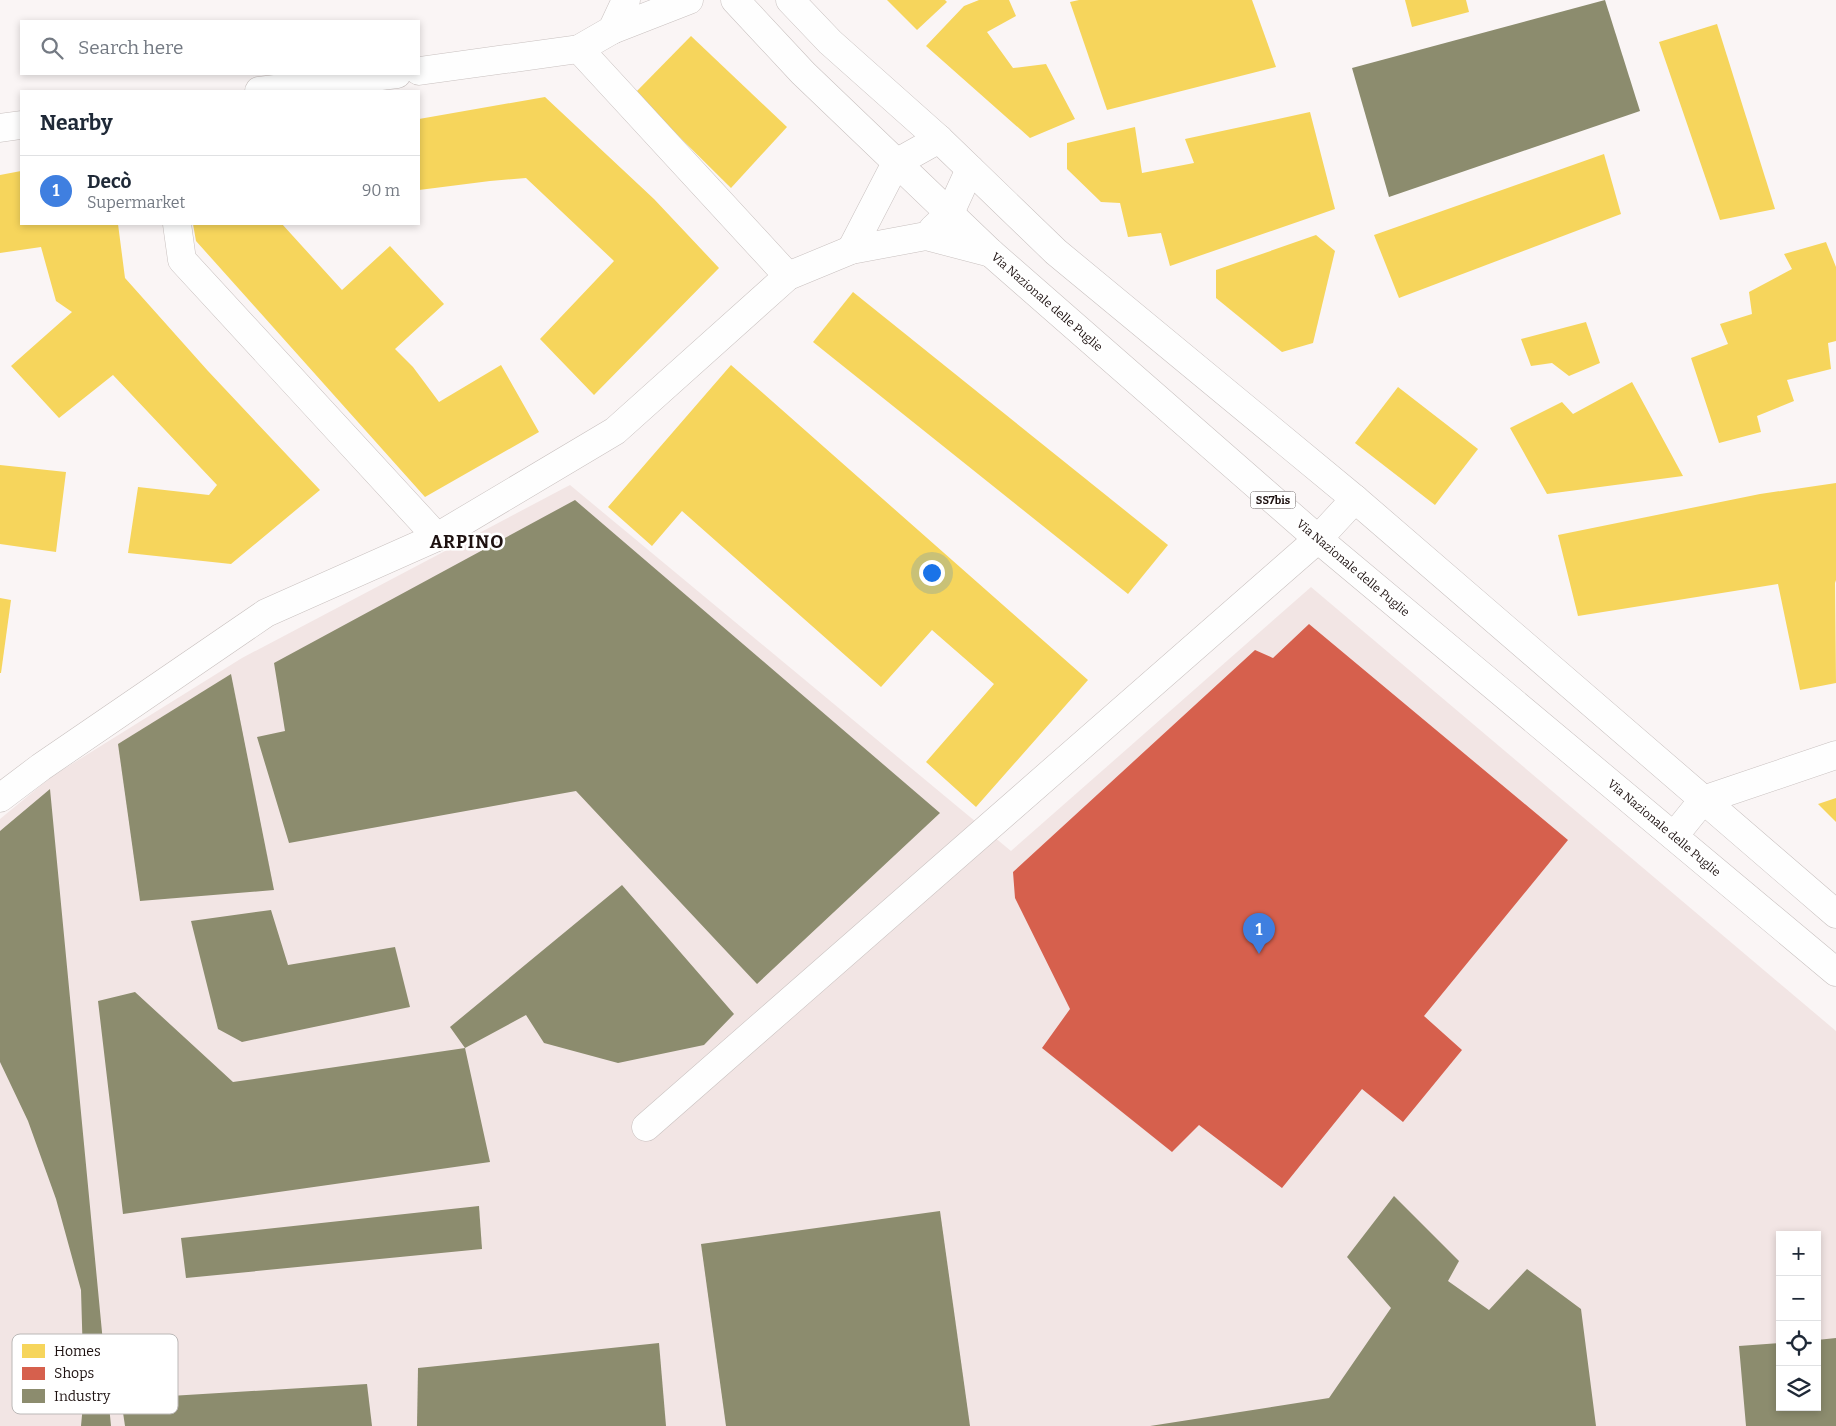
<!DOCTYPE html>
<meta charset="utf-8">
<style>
body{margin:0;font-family:Bitter,serif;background:#f6f6f7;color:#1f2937}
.controls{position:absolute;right:15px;bottom:15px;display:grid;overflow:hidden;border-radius:0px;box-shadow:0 2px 8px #0003}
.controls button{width:45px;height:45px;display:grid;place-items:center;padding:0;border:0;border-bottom:1px solid #e0e1e3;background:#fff;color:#1f2937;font:25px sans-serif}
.you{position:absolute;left:931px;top:572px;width:18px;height:18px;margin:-12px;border:4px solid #fff;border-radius:50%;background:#1a73e8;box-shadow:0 0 0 8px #1a73e833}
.badge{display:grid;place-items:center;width:32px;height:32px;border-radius:50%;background:#6a6160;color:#fff;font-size:16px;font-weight:700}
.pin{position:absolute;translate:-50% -41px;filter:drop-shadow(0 1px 2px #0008)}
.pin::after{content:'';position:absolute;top:26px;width:18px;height:15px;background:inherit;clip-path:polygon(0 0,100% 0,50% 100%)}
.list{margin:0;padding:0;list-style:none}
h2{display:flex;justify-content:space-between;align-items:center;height:65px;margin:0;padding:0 20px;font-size:21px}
h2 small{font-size:16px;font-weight:400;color:#747a83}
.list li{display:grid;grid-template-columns:32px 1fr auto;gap:15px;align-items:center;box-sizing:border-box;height:70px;padding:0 20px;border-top:1px solid #e0e1e3}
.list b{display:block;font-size:19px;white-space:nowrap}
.list p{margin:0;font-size:16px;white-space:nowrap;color:#747a83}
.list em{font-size:16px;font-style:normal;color:#747a83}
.icon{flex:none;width:28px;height:28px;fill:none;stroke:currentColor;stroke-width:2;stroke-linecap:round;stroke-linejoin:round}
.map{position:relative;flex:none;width:1836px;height:1426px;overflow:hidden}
.search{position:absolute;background:#fff;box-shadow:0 2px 8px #0003;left:20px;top:20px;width:400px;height:55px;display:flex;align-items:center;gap:12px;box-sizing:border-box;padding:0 18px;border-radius:0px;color:#747a83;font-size:19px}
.panel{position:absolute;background:#fff;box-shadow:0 2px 8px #0003;left:20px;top:90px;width:400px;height:135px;border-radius:0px}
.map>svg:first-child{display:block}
.built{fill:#f2e5e4;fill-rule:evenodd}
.homes{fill:#f6d55c}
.shops{fill:#d6604d}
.industry{fill:#8c8c6e}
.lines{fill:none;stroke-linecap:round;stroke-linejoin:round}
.minor-casing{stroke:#c8c0bf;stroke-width:29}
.major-casing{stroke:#c8c0bf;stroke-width:29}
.minor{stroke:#fefefe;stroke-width:28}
.major{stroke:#fefefe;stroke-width:28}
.labels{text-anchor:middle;stroke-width:5;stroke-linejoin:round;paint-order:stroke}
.shield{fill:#fff;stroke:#615858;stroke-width:1}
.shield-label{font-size:11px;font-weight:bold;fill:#1d1110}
.street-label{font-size:12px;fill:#1d1110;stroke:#fff}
.district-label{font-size:18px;font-weight:bold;letter-spacing:1px;fill:#1d1110;stroke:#fff}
.key{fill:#fff;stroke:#bbb8b7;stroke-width:1}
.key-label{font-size:14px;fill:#1d1110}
</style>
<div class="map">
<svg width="1836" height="1426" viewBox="0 0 1836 1426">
<rect width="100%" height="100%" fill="#faf5f5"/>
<path class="built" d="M570 485 1011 851 1311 587 1836 1031V1426H0V819L51 777 242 658ZM1780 1235H1817V1407H1780Z"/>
<g class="homes">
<polygon points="887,0 945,0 947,2 917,30"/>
<polygon points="979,0 1009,0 1016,16 987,32 1013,68 1046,64 1075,119 1030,138 926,46 964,6"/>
<polygon points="1079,0 1252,0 1276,67 1107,110 1070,2"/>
<polygon points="1405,0 1466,0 1469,12 1412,27"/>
<polygon points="1717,24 1775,209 1720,220 1659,42"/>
<polygon points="691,36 787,127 731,188 635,93"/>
<polygon points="545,97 654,199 719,268 594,395 540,339 614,261 526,178 490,181 419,190 419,119"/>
<polygon points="1310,112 1335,209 1170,266 1161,233 1128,237 1120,203 1101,202 1067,169 1067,143 1135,127 1142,173 1194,163 1185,139"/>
<polygon points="1604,154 1621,214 1399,298 1374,235"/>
<polygon points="21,171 21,224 118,224 125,278 208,371 320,490 231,564 128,553 138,487 209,495 217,485 113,375 59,418 11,366 72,312 56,301 41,247 0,253 0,175"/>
<polygon points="193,224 282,224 342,290 390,246 444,304 395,349 413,367 439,402 501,365 539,432 425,497 196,241"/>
<polygon points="1316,235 1335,251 1313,343 1282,352 1216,298 1216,270"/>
<polygon points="1826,242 1836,267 1836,341 1828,343 1831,369 1787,380 1794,401 1757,416 1761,432 1719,443 1691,358 1728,344 1720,324 1752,314 1749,292 1792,269 1784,254"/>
<polygon points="853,292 1168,545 1128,594 813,342"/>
<polygon points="1586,322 1600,363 1569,376 1552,363 1531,366 1521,339"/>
<polygon points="731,365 1088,680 976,807 926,762 994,684 932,630 881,687 682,511 652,546 608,507"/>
<polygon points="1632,382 1683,476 1547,494 1510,428 1562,402 1573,414"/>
<polygon points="1398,387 1478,449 1435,505 1355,443"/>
<polygon points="0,465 66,472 56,552 0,544"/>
<polygon points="1836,483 1836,580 1835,583 1836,683 1800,690 1778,584 1578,616 1558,535 1760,494"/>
<polygon points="0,598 11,600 1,673 0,673"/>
<polygon points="1836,798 1836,822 1818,804"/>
</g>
<polygon class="shops" points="1309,624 1568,840 1424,1016 1462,1050 1403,1122 1362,1089 1282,1188 1199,1125 1172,1152 1042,1048 1070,1009 1015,898 1013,872 1255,650 1273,658"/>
<g class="industry">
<polygon points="1605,0 1640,111 1389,197 1352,68"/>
<polygon points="575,500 940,813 757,984 576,791 289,843 257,737 285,731 274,663"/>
<polygon points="231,674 274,890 140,901 118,744"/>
<polygon points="50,789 111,1426 81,1426 84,1394 81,1290 56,1199 28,1121 0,1062 0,831"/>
<polygon points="622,885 734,1014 704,1045 618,1063 544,1043 526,1015 465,1048 450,1027"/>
<polygon points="271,910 288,965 395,947 410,1007 242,1042 218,1029 191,921"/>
<polygon points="135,992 233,1082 465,1048 490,1162 123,1214 98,1001"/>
<polygon points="1394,1196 1459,1261 1448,1281 1489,1310 1527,1269 1581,1309 1596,1426 1150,1426 1329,1398 1391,1308 1347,1257"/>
<polygon points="479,1206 482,1249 186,1278 181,1238"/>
<polygon points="940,1211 970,1426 726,1426 701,1244"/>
<polygon points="1836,1338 1836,1426 1746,1426 1739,1346 1780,1343 1780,1407 1817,1407 1817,1340"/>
<polygon points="659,1343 666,1426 417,1426 418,1368"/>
<polygon points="367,1384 372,1426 125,1426 121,1399"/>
</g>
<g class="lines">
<g class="minor-casing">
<g id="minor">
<polyline points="612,30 626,0"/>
<polyline points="579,49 788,276"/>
<polyline points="419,71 579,49 612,30 689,0"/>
<polyline points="259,91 397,74"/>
<polyline points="0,128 21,125"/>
<polyline points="177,224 182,260 437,537"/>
<polyline points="933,229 950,213 970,169"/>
<polyline points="851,250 896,163 939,139"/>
<polyline points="0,798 41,767 266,613 437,537 615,431 788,276 851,250 926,236 991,253"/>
<polyline points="1674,836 1703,800 1836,755"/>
<polyline points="646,1127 1318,539 1355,499"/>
</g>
</g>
<g class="major-casing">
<g id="major">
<polyline points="735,0 803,73 991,253 1318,539 1836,972"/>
<polyline points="790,0 830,42 939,139 1056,252 1355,499 1836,914"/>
</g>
</g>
<use href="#minor" class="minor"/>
<use href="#major" class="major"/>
</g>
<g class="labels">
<rect class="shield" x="1250.5" y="491.5" width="45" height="17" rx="4"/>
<g class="shield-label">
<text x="1273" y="504">SS7bis</text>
</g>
<g class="street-label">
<text transform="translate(1047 302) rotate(41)" y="4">Via Nazionale delle Puglie</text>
<text transform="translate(1353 568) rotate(40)" y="4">Via Nazionale delle Puglie</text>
<text transform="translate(1664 828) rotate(40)" y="4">Via Nazionale delle Puglie</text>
</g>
<g class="district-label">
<text x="467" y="548">ARPINO</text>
</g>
</g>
<rect x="12" y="1334" width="166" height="80" rx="8" class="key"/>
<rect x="22" y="1344" width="23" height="14" fill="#f6d55c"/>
<rect x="22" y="1367" width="23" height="13" fill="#d6604d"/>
<rect x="22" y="1389" width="23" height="14" fill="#8c8c6e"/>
<g class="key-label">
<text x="54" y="1356">Homes</text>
<text x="54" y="1378">Shops</text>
<text x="54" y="1401">Industry</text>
</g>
</svg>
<div class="controls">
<button>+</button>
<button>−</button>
<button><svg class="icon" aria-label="locate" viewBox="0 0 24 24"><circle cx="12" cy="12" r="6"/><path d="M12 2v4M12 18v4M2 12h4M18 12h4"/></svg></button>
<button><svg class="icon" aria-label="layers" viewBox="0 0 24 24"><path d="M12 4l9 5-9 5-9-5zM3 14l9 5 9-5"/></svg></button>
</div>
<div class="you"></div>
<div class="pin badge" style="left:1259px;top:954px;background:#3f7fe0">1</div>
<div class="search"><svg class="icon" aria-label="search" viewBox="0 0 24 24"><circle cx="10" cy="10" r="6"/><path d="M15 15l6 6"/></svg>Search here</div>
<section class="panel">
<h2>Nearby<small></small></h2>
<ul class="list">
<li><span class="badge" style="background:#3f7fe0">1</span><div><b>Decò</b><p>Supermarket</p></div><em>90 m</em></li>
</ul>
</section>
</div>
